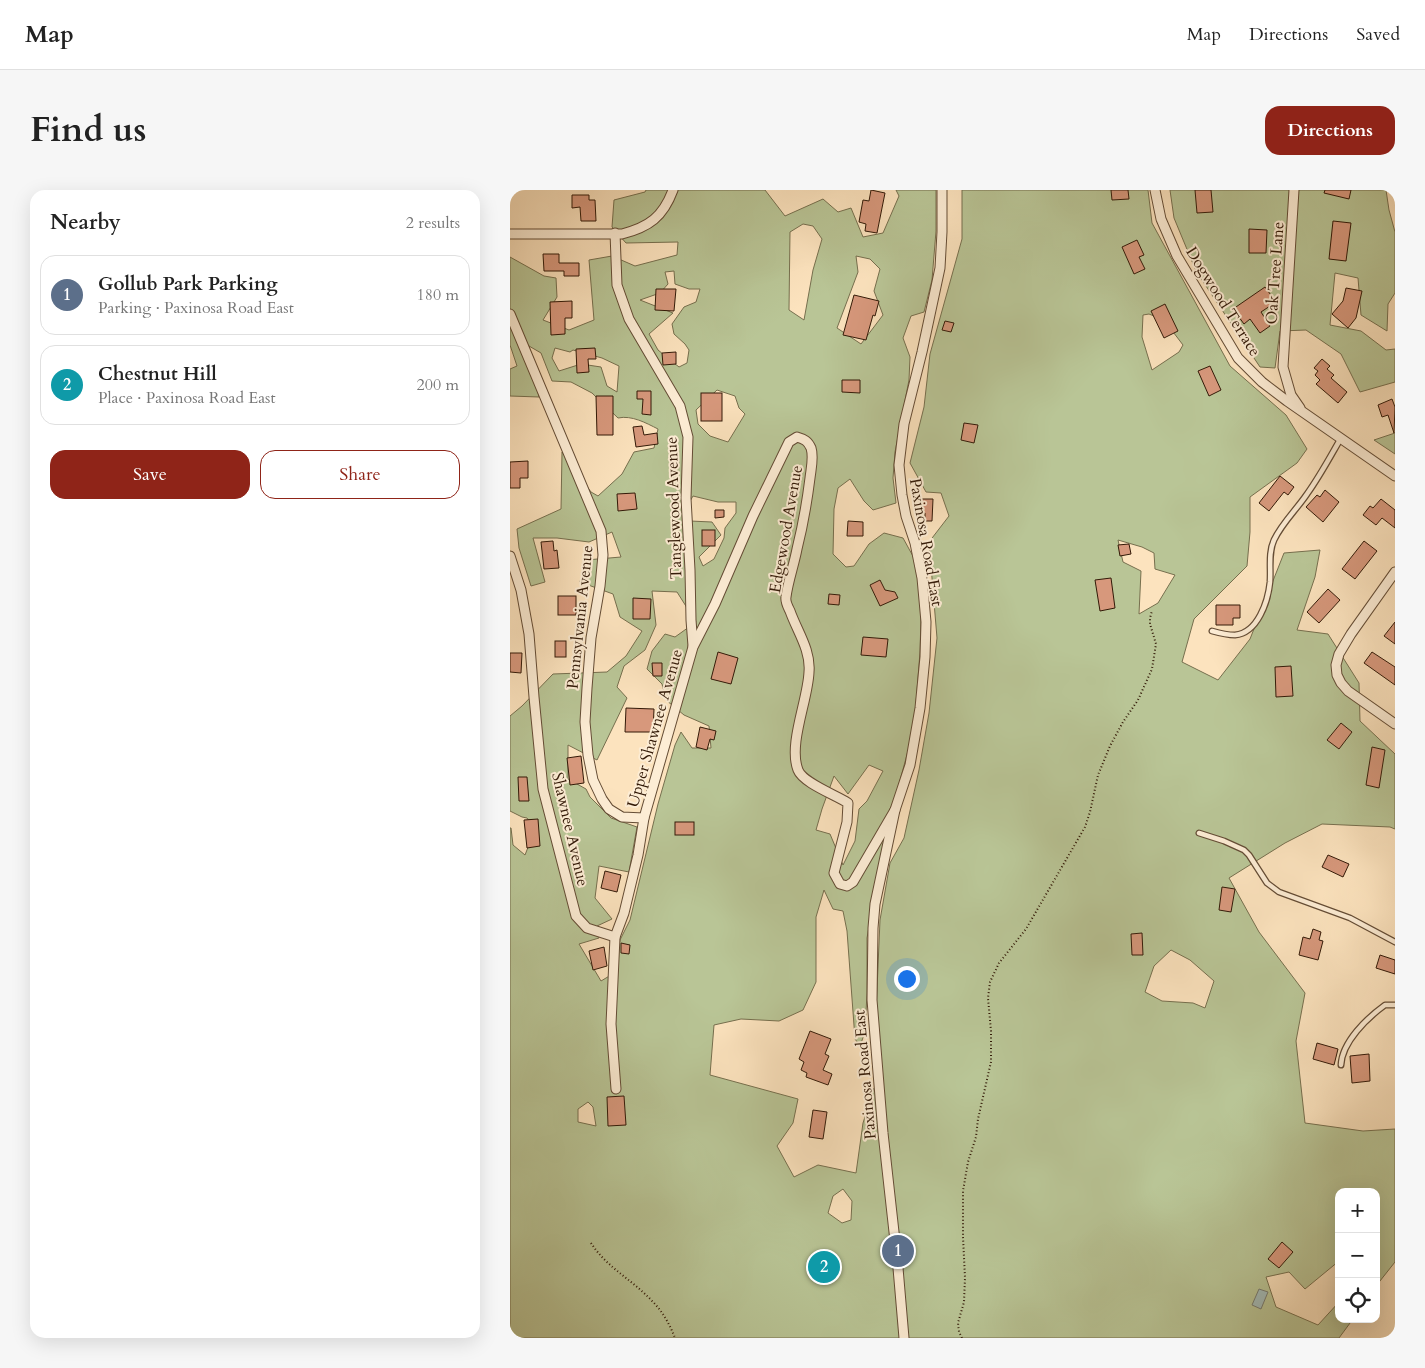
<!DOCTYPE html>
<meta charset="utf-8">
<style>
body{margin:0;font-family:Cardo,serif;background:#f6f6f6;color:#222}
.controls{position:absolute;right:15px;bottom:15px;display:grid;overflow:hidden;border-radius:10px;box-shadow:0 5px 20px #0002}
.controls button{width:45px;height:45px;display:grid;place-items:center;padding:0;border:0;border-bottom:1px solid #e0e0e0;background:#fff;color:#222;font:25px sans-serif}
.you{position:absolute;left:396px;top:788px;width:18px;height:18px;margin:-12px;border:4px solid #fff;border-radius:50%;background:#1a73e8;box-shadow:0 0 0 8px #1a73e833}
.badge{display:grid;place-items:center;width:32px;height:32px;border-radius:50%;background:#8f2418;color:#fff;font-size:16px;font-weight:700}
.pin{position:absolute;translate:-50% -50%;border:2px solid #fff;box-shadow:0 1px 5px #0006}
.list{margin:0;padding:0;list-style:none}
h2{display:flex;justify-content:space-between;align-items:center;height:65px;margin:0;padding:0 20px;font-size:21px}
h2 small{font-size:16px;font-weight:400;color:#767676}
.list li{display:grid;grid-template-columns:32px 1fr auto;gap:15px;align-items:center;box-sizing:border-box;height:80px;margin:0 10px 10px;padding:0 10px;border:1px solid #e0e0e0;border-radius:15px}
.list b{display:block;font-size:19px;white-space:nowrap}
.list p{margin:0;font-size:16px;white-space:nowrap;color:#767676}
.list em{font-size:16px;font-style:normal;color:#767676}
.actions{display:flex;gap:10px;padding:15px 20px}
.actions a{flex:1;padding:11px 0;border:1px solid #8f2418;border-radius:15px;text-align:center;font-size:18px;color:#8f2418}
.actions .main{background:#8f2418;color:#fff}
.icon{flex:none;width:28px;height:28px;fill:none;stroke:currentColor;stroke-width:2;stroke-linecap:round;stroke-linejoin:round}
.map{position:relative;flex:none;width:885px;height:1148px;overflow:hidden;border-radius:15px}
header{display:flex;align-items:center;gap:30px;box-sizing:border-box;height:70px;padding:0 25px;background:#fff;border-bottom:1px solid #e0e0e0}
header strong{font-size:24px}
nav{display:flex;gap:28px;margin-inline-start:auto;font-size:18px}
.intro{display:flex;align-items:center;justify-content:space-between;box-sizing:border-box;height:120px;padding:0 30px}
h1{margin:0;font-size:35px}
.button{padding:12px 22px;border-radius:15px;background:#8f2418;color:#fff;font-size:18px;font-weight:700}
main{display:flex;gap:30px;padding:0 30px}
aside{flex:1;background:#fff;border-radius:15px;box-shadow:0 5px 20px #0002}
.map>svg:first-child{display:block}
.green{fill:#b9c596;stroke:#766f4e;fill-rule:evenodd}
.water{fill:#a2bcba;stroke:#757b72}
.building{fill:#d7987c;stroke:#321907}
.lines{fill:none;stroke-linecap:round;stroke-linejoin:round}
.lane-casing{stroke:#644c35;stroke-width:7}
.street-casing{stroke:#644c35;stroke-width:11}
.path{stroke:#321907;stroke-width:2;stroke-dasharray:1 2.5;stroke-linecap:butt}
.lane{stroke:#fdedd5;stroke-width:4.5}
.street{stroke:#fdedd5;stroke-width:9}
.labels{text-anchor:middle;stroke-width:4;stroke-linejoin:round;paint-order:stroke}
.street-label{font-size:16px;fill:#321907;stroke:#fdedd5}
</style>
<header>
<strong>Map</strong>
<nav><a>Map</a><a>Directions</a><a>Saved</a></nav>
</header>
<div class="intro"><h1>Find us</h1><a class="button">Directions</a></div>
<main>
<aside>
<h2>Nearby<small>2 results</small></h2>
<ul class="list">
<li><span class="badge" style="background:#5c6f8a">1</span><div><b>Gollub Park Parking</b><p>Parking · Paxinosa Road East</p></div><em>180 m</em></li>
<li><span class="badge" style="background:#0f9aa8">2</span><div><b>Chestnut Hill</b><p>Place · Paxinosa Road East</p></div><em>200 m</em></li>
</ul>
<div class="actions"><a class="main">Save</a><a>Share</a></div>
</aside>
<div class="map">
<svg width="885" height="1148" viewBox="0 0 885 1148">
<rect width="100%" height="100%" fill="#fce3be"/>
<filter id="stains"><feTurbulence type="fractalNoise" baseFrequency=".004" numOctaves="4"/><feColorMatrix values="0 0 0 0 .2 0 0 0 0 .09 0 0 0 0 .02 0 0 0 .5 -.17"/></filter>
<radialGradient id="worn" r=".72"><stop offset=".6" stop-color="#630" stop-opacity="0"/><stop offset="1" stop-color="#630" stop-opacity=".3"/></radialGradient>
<g class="green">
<path d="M136 0H255L275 26 313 9 328 22 341 18 353 47 373 43 389 6 386 0H426V41L422 90 414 122 401 126 393 148 400 167 399 190 385 262 383 288 386 313 363 320 354 311 340 289 328 298 324 319 323 364 336 377 344 376 359 354 374 343 393 348 404 368 410 394 411 427 410 462 404 539 383 616 368 685 357 748V803L355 842 350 856 345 849 337 741 333 721 323 719 314 700 306 727V792L293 820 269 831 231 829 204 835 200 885 288 909 283 933 267 956 284 987 308 975 346 983 353 933 364 898 373 891 366 823 370 730 380 673 394 648 409 580 419 523 427 448 419 352 439 326 431 303 416 302 400 273 414 217 420 164 452 49V0H638L642 33 720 176 776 225 797 259 787 273 740 307V342L737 376 684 429 672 472 708 490 740 449 774 363 810 360 805 387 787 440 818 444 849 493 850 531 885 564V639L880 637 812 634 775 653 719 688 749 742 795 803 786 851 795 933 853 941 885 939V1072L866 1096V1002H829V1071L795 1099 779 1082 756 1087 766 1117 808 1135 829 1112V1129H843L829 1148H0V638H1L3 655 15 665 24 642 23 636 17 628 12 627 0 621V526L12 516 43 484 97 482 116 466 132 441 110 427 103 404 70 392 76 370 111 367 102 342 79 352 47 348H23L35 392 21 396 9 358 7 339 51 319 52 262 81 302 88 306 112 284 124 262 144 258 148 239C136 233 122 225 108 228L82 203 61 192 42 191 31 163 19 156 29 207 0 206V179L7 176 0 155V67L34 86 46 88 47 107 33 130 59 140 84 130 79 70 102 66 125 76 167 65 168 52 116 53 102 37 104 10 135 2ZM293 34 303 36 312 49 303 80 294 130 279 120 280 42ZM346 66 360 69 370 79 364 101 373 125 351 154 327 138 348 82ZM164 81 165 94 179 99H190L186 112 174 117 162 134 164 144 175 154 179 160 177 173 169 177 148 160 139 144 163 123 130 110 150 103 158 94 155 82ZM639 124 654 130 673 155 669 162 642 180 632 147 633 125ZM45 158 60 162 63 160 92 168 109 176 107 202 97 196 91 177 71 174 49 181 42 168ZM207 200 225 206 229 218 235 224 218 252 200 246 188 234 186 220ZM183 306 208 312H226V323L215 338 214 348 204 369 193 376 189 367 211 345 202 332 180 331 175 320ZM608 350 632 357 644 363 645 379 665 385 648 413 629 424 631 381 613 372ZM142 401 167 402 186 432 165 447 155 444 142 461 137 479 152 494 156 510 174 525 199 536 201 558H182L171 542 165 555 148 614 120 730 110 750 106 782 91 791 69 754 89 748 87 736 102 729 85 708 89 676 119 682 127 637 101 628 80 607 76 599 58 589V555L87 570 117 508 107 497 114 476 135 460 146 435ZM359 575 373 581 357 611 349 619 345 651 333 675 320 644 306 640 312 619 324 586 338 604ZM661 760 680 770 704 791 695 818 683 813 652 811 635 802 644 776ZM78 912 83 917 86 936 68 932V919ZM333 999 342 1011 341 1030 332 1033 318 1023 323 1006Z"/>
<polygon points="660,0 876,0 879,20 885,42 885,103 878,114 877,141 851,125 848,88 825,83 820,135 851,141 876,160 885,159 885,192 850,202 831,164 796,140 770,141 765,178 750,177 686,81 664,28"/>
<polygon points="885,243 885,264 864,250"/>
</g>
<polygon class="water" points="749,1099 758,1102 751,1119 742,1115"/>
<g class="building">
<polygon points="361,0 375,3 367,43 355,41 356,34 349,32 353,10 359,11"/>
<polygon points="601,0 618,0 619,9 602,10"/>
<polygon points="685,0 701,0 703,22 687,23"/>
<polygon points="815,0 841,0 839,9 814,3"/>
<polygon points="62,5 79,5 79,10 85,10 86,31 71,31 70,17 62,18"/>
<polygon points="823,31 841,33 836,71 819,69"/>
<polygon points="739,39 757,40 756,63 739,63"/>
<polygon points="627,50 634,65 629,67 635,79 624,84 612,57"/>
<polygon points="33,64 49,64 49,73 69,73 69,86 54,86 54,81 34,81"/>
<polygon points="755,97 766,112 751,122 760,136 750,143 740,129 734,134 723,119"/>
<polygon points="836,98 852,101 846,128 838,138 822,124 833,111"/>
<polygon points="146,99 166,99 164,121 145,120"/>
<polygon points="344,105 369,111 365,126 363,125 356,150 333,145"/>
<polygon points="62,111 62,128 55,128 55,144 41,145 40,112"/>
<polygon points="655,114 668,141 654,148 641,121"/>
<polygon points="435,131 444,133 441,142 432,140"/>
<polygon points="85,158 86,169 78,169 79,182 67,183 66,159"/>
<polygon points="166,162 166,174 153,175 152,163"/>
<polygon points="812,169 820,176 817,179 824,185 821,188 837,202 828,213 806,194 810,190 805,185 808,181 804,178"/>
<polygon points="700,176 711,200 699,206 688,181"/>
<polygon points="332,190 350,190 350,203 332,202"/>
<polygon points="127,201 141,201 141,225 132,224 133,209 127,209"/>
<rect x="191" y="203" width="21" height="28"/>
<polygon points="86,206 103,206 103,245 87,245"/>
<polygon points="882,209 885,217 884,243 878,225 872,227 868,215"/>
<polygon points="454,233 468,235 464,253 451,250"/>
<polygon points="132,236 134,245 147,243 148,254 126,257 123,237"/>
<polygon points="18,271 18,288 10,288 10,298 0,298 0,272"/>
<polygon points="770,286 784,297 778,305 774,302 759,321 749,313"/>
<polygon points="815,300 829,312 813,332 796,317 807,305 810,307"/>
<polygon points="125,303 127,319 108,321 107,304"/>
<polygon points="409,309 423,309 422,331 415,331 415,323 409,323"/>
<polygon points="871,309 885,320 885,338 872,328 866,335 853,325 860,316 863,318"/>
<polygon points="205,320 214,320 214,327 205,328"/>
<polygon points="338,331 353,332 353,346 337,346"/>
<rect x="192" y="340" width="13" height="16"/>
<polygon points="43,351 44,361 47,360 49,378 34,379 31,352"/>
<polygon points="854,351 867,361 845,389 832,379"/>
<polygon points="619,354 621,364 610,366 608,355"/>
<polygon points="601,388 605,418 590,421 585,390"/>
<polygon points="370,390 375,400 385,402 388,408 370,416 360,395"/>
<polygon points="818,399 830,410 809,433 797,422"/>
<polygon points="319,404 330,405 329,415 318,414"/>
<rect x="48" y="406" width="18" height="19"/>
<polygon points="123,408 141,409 140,429 123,429"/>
<polygon points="706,415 730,415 730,428 723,428 723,435 706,435"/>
<polygon points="885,432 885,454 874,446"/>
<polygon points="353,447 378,449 376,467 351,465"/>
<rect x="45" y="451" width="11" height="16"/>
<polygon points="208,462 228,468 221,494 201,489"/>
<polygon points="862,462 885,477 885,495 854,473"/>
<polygon points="0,463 12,463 11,483 0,482"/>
<polygon points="142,473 152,473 152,486 143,486"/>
<polygon points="781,476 783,506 766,507 765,477"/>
<polygon points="116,518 144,519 143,542 115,542"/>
<polygon points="831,533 842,542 829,559 817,550"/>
<polygon points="190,537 206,541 204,550 200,549 197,560 186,557"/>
<polygon points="862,557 875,560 869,598 856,595"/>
<polygon points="71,566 74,593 60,595 57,568"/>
<polygon points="8,587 17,587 19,611 9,611"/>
<polygon points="28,629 30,656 17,658 14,630"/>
<rect x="165" y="632" width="19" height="13"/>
<polygon points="818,665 839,674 833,687 812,677"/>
<polygon points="95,681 111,685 107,702 91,698"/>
<polygon points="712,697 725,699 721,722 709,720"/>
<polygon points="803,739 811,742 809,750 813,751 808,770 789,765 793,747 800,749"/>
<polygon points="632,743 633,765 622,765 621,744"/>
<polygon points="111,753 120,755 119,764 111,763"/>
<polygon points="94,757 97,776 83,780 79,761"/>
<polygon points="870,765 885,770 885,784 866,778"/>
<polygon points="300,841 321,849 315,864 319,866 313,880 322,884 318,895 296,887 297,883 291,880 294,872 289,869"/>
<polygon points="807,853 828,859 824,875 803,869"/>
<polygon points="859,864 860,891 842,893 840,866"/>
<polygon points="114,906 116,935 98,936 97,907"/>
<polygon points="303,920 317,922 313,949 299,947"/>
<polygon points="772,1052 783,1062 769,1078 758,1069"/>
</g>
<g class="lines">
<g class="lane-casing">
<g id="lane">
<path d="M702 441C709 443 718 445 725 445 748 443 758 411 760 392 761 378 758 363 764 350 772 333 787 319 797 304 810 286 820 267 831 248"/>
<polyline points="689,643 714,651 734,660 739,665 757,693 769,702 840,728 885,752"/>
<path d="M831 875C832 852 857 828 875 815H885"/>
</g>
</g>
<g class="street-casing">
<g id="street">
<polyline points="645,0 651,29 667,66 728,168 752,192 777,211 885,286"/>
<polyline points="784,0 773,177 781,205 790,218"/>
<polyline points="105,43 107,95 119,129 170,216 178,247 176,308 180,380 181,430 183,456"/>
<path d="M0 44H112C139 37 153 27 163 0"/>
<polyline points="0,124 91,341 93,365 90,396 81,448 77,498 75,532 78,565 83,590 92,609 99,619 112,627 134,628"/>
<polyline points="0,366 11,400 19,444 24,507 33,599 59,699 66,726 77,738 105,747"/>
<polyline points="885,382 841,444 829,464 826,475 827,485 831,493 838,501 885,534"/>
<path d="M106 899 101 834 105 747 114 723 128 665 134 628 183 457 205 414 243 326 279 252 287 247C294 249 298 251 301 258 304 267 301 279 300 288 297 312 293 335 287 359 284 375 278 391 276 407 275 412 278 417 280 421 287 441 301 460 299 482 298 510 278 554 288 580 293 593 326 605 338 613L337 632 324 683 330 694 337 696 343 692 385 620"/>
<polyline points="394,1148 388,1078 373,943 362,810 363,738 365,714 385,620 400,575 410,518 415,467 416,432 412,388 405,353 396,326 392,305 389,275 394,234 412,162 430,78 432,42 432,0"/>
</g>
</g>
<g class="path">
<path d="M81 1053C97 1078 123 1090 143 1112 153 1122 160 1135 165 1148"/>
<polyline points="452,1148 449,1142 448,1133 454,1112 455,1088 453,1047 453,1001 458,972 466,947 468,929 481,872 481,841 478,808 480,792 489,773 516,739 575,637 580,622 588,585 600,556 613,532 628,510 642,479 646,454 640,434 640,428 642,421"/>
</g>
<use href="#lane" class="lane"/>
<use href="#street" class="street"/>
</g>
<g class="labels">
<g class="street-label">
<text transform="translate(764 83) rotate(-86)" y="6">Oak Tree Lane</text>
<text transform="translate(714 111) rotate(58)" y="6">Dogwood Terrace</text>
<text transform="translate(163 318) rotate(-92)" y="6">Tanglewood Avenue</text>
<text transform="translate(275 339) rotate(-80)" y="6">Edgewood Avenue</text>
<text transform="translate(417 352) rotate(80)" y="6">Paxinosa Road East</text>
<text transform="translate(69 427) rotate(-84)" y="6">Pennsylvania Avenue</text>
<text transform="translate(144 538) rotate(-74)" y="6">Upper Shawnee Avenue</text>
<text transform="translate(61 639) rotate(77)" y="6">Shawnee Avenue</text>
<text transform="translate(354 885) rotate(-95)" y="6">Paxinosa Road East</text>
</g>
</g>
<rect width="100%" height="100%" filter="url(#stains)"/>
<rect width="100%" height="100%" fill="url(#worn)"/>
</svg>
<div class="controls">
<button>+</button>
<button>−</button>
<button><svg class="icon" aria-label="locate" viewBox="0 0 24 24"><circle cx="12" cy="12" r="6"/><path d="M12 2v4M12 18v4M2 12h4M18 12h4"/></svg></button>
</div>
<div class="you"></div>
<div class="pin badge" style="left:388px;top:1061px;background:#5c6f8a">1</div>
<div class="pin badge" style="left:314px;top:1077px;background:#0f9aa8">2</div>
</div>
</main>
